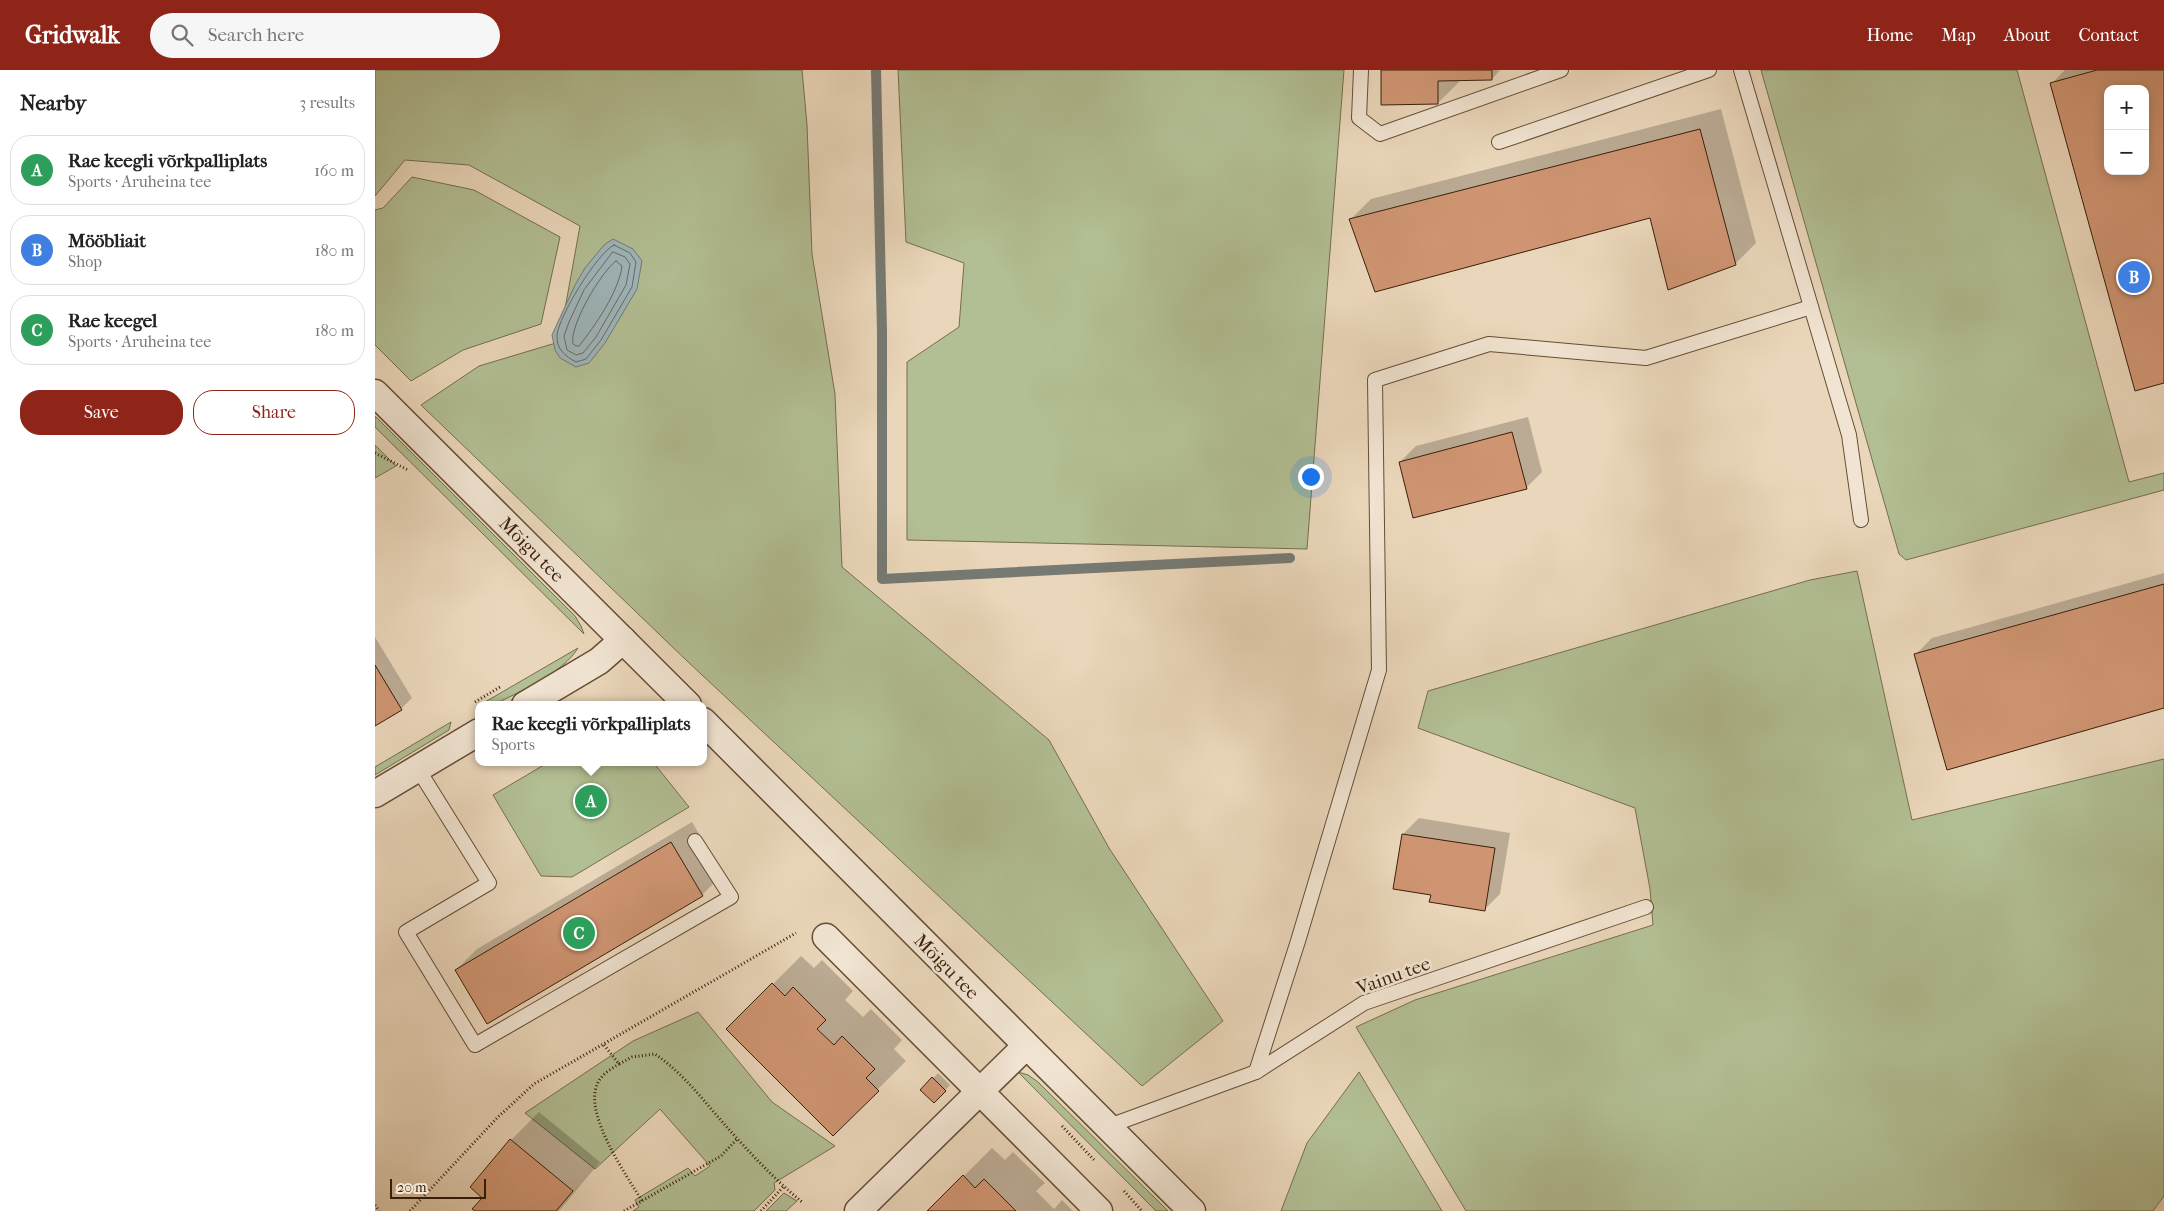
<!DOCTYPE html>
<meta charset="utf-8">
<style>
body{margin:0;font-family:"IM FELL French Canon",serif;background:#f6f6f6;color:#222}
.controls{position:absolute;right:15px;top:15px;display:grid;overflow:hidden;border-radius:10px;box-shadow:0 2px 12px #0003}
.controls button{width:45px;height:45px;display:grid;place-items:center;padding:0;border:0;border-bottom:1px solid #e0e0e0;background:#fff;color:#222;font:25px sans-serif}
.scale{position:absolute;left:15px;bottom:12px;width:96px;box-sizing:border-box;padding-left:5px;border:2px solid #3a1f08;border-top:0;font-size:14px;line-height:18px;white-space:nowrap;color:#3a1f08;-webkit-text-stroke:4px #f1e4d2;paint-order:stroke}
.you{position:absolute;left:935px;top:406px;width:18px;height:18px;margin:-12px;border:4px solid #fff;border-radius:50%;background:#1a73e8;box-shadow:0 0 0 8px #1a73e833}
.badge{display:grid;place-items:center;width:32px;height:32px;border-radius:50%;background:#8f2418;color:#fff;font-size:16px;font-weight:700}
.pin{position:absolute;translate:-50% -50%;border:2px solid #fff;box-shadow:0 1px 5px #0006}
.popup{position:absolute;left:100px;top:631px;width:232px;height:65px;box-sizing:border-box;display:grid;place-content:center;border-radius:10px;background:#fff;filter:drop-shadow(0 1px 4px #0005);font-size:16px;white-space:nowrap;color:#767676}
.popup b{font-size:19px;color:#222}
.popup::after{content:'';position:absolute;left:50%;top:100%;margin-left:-10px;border:10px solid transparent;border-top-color:#fff}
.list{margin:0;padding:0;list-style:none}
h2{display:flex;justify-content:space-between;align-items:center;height:65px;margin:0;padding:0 20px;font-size:21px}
h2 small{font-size:16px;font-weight:400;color:#767676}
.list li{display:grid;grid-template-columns:32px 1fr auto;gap:15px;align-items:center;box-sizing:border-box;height:70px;margin:0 10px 10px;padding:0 10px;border:1px solid #e0e0e0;border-radius:20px}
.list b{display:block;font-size:19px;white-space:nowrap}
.list p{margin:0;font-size:16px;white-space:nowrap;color:#767676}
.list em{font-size:16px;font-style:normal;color:#767676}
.actions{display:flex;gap:10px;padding:15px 20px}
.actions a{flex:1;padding:11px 0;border:1px solid #8f2418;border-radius:20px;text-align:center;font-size:18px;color:#8f2418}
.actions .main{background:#8f2418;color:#fff}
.icon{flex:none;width:28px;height:28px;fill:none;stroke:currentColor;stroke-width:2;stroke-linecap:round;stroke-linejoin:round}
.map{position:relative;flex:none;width:1789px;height:1141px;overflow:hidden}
header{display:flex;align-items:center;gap:30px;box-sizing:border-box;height:70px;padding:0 25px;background:#8f2418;color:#fff}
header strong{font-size:24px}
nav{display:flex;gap:28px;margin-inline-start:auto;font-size:18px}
.search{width:350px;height:45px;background:#f6f6f6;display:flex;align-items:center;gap:12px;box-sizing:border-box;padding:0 18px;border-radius:28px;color:#767676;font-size:19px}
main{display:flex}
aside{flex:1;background:#fff}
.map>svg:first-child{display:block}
.green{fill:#b2be93;stroke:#766e4e}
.water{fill:#9eb6bb;stroke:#767a73}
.shadow{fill:#0003;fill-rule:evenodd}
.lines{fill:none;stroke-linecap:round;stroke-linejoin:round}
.shore{stroke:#6c6a62;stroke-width:1}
.stream{stroke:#767a73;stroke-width:10}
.building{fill:#cf9572;stroke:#3a1f08;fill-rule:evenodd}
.service-casing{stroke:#664d34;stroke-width:16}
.minor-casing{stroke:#664d34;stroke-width:29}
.path{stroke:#3a1f08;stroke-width:3;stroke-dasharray:1 2.5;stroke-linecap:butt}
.service{stroke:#f1e4d2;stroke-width:14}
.minor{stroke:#f1e4d2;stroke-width:26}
.labels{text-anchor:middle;stroke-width:5;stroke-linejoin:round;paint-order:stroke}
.street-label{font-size:19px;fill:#3a1f08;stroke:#f1e4d2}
</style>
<header>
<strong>Gridwalk</strong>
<div class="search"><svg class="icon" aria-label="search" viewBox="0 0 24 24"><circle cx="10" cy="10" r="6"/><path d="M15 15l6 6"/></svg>Search here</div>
<nav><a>Home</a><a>Map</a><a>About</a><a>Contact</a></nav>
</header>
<main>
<aside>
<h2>Nearby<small>3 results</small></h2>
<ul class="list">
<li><span class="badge" style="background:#2e9e5b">A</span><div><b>Rae keegli võrkpalliplats</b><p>Sports · Aruheina tee</p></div><em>160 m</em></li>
<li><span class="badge" style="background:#3f7fe0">B</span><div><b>Mööbliait</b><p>Shop</p></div><em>180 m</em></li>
<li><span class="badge" style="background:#2e9e5b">C</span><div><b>Rae keegel</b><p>Sports · Aruheina tee</p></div><em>180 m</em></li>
</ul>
<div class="actions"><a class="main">Save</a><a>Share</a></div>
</aside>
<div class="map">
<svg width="1789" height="1141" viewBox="0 0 1789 1141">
<rect width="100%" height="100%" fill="#ead6ba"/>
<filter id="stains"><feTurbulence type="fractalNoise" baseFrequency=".004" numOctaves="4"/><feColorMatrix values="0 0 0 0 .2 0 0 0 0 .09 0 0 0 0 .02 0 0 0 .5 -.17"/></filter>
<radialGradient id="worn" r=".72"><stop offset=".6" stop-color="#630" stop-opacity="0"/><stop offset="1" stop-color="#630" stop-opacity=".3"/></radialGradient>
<g class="green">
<polygon points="0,0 427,0 432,55 437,184 460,324 467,497 674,670 734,778 848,951 767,1016 311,590 46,335 104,296 184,272 205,156 94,95 30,90 0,126"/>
<polygon points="523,0 969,0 932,479 532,470 532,292 584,257 589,193 531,172"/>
<polygon points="1386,0 1642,0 1754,412 1789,403 1789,420 1531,490 1524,484"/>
<polygon points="37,107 99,120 185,167 166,254 88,280 36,311 0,275 0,140 8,138"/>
<polygon points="0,346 200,546 206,556 209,564 0,357"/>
<polygon points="0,375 21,396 0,408"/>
<polygon points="1482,501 1537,750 1789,689 1789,1126 1778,1141 1091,1141 981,957 1040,930 1278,855 1275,819 1260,738 1043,658 1053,621 1435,510"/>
<path d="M203 578C188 603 146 621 120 634L110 632Z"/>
<polygon points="76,652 74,660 0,705 0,697"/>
<polygon points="174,692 278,692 314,737 197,807 166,806 118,725"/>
<polygon points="323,942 397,1032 460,1076 399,1113 400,1120 379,1141 258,1141 264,1137 260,1130 313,1098 320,1106 335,1096 285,1039 220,1099 150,1043 258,971"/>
<polygon points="643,1002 653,1005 663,1012 793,1141 781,1141"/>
<polygon points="984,1002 1067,1141 906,1141 932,1073"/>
<polygon points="409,1123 422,1131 411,1141 391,1141"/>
</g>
<polygon class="water" points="238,169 258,179 267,191 262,219 230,273 214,293 201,297 185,288 180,280 177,265 200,215 210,198 229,175"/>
<g class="shadow">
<polygon points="1007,0 1125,0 1117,9 1083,9 1084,12 1063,33"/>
<path d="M1690 0H1789V311L1676 14ZM1733 19H1770V101H1733Z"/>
<polygon points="1346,39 1381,173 1360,194 1276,146 976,149 996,129"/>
<polygon points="1153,347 1167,402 1151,418 1025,392 1041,376"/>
<polygon points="1789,503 1789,637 1541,584 1557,568"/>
<polygon points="0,567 37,628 26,639 0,654"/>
<polygon points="1044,748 1135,763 1125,824 1109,840 1057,824 1028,764"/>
<polygon points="317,752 348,804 327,825 81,900 102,879"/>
<polygon points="426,886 439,898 447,890 478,921 470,930 488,947 496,939 527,970 519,979 531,991 458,1064 353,959"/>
<polygon points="563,1003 575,1015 559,1032 547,1020"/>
<polygon points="164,1042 225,1092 184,1141 102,1141 136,1070"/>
<polygon points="617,1078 630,1090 638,1082 670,1113 661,1121 679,1139 687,1130 698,1141 554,1141"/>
</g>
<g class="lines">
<g class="shore">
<path d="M239 175 255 183 261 192 257 217 226 270 211 289 201 292C190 286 181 279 182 265 184 246 222 183 239 175Z"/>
<polygon points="238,182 250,187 255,194 251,215 221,267 208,283 201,285 192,280 189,266 194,252 209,220"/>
<path d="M241 191 247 196C244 221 220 256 204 276H201L198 274C194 256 226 202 241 191Z"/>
</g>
<polyline class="stream" points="501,0 507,262 507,509 915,488"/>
</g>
<g class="building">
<polygon points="1006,0 1117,0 1117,10 1063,11 1063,34 1006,35"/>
<path d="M1722 0H1789V313L1760 321 1675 13ZM1733 19H1770V101H1733Z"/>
<polygon points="1325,59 1361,195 1293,220 1275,148 1000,222 974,149"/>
<polygon points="1137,362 1152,419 1038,448 1024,392"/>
<polygon points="1789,514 1789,638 1572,700 1539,584"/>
<polygon points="0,595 27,640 0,656"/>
<polygon points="1027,764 1120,778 1110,841 1054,832 1056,825 1018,819"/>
<polygon points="296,772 328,826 112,954 80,900"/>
<polygon points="397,913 410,926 418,917 451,950 442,959 459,975 467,966 500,999 491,1008 504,1021 458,1066 351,959"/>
<polygon points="557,1007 571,1021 559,1033 545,1020"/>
<polygon points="135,1069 198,1121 181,1141 100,1141 97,1139 107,1128 95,1117"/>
<polygon points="588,1105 600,1118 609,1109 641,1141 552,1141"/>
</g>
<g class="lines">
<g class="service-casing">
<g id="service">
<polyline points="986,0 984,48 1005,64 1186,0"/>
<polyline points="1366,0 1474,365 1486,450"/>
<polyline points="1124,72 1334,0"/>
<polyline points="43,699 114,813 31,862 100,975 356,827 320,771"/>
<polyline points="881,1002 923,871 1004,600 1000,310 1114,274 1271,288 1436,237"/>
<polyline points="734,1056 881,1002 989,933 1271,837"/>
</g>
</g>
<g class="minor-casing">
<g id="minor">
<polyline points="0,323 313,635"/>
<polyline points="150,635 224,591 248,570"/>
<polyline points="328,651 817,1141"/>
<polyline points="0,724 104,662"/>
<polyline points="451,867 724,1141"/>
<polyline points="483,1141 651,976"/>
</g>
</g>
<g class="path">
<polyline points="0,383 33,400"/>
<polyline points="100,632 125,617"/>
<path d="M229 975 244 994 257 987 280 984C308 1003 328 1030 350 1055 374 1082 399 1109 427 1132"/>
<path d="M244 994C236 999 225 1005 222 1015 209 1045 252 1106 267 1131"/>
<polyline points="687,1056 720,1091"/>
<polyline points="749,1121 767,1141"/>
<polyline points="0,1135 4,1141"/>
<polyline points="35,1141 123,1047 159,1014 421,863"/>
<polyline points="249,1141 346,1086 362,1069"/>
<polyline points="386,1141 409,1116"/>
</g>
<use href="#service" class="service"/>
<use href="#minor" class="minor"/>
</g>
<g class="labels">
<g class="street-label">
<text transform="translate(157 479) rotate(45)" y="7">Mõigu tee</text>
<text transform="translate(572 896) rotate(45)" y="7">Mõigu tee</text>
<text transform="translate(1018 905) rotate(-20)" y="7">Vainu tee</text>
</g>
</g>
<rect width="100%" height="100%" filter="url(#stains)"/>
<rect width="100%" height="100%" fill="url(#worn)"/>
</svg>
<div class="controls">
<button>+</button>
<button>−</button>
</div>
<div class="scale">20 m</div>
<div class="you"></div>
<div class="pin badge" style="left:216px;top:731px;background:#2e9e5b">A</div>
<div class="popup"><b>Rae keegli võrkpalliplats</b>Sports</div>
<div class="pin badge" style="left:1759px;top:207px;background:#3f7fe0">B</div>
<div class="pin badge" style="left:204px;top:863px;background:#2e9e5b">C</div>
</div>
</main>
